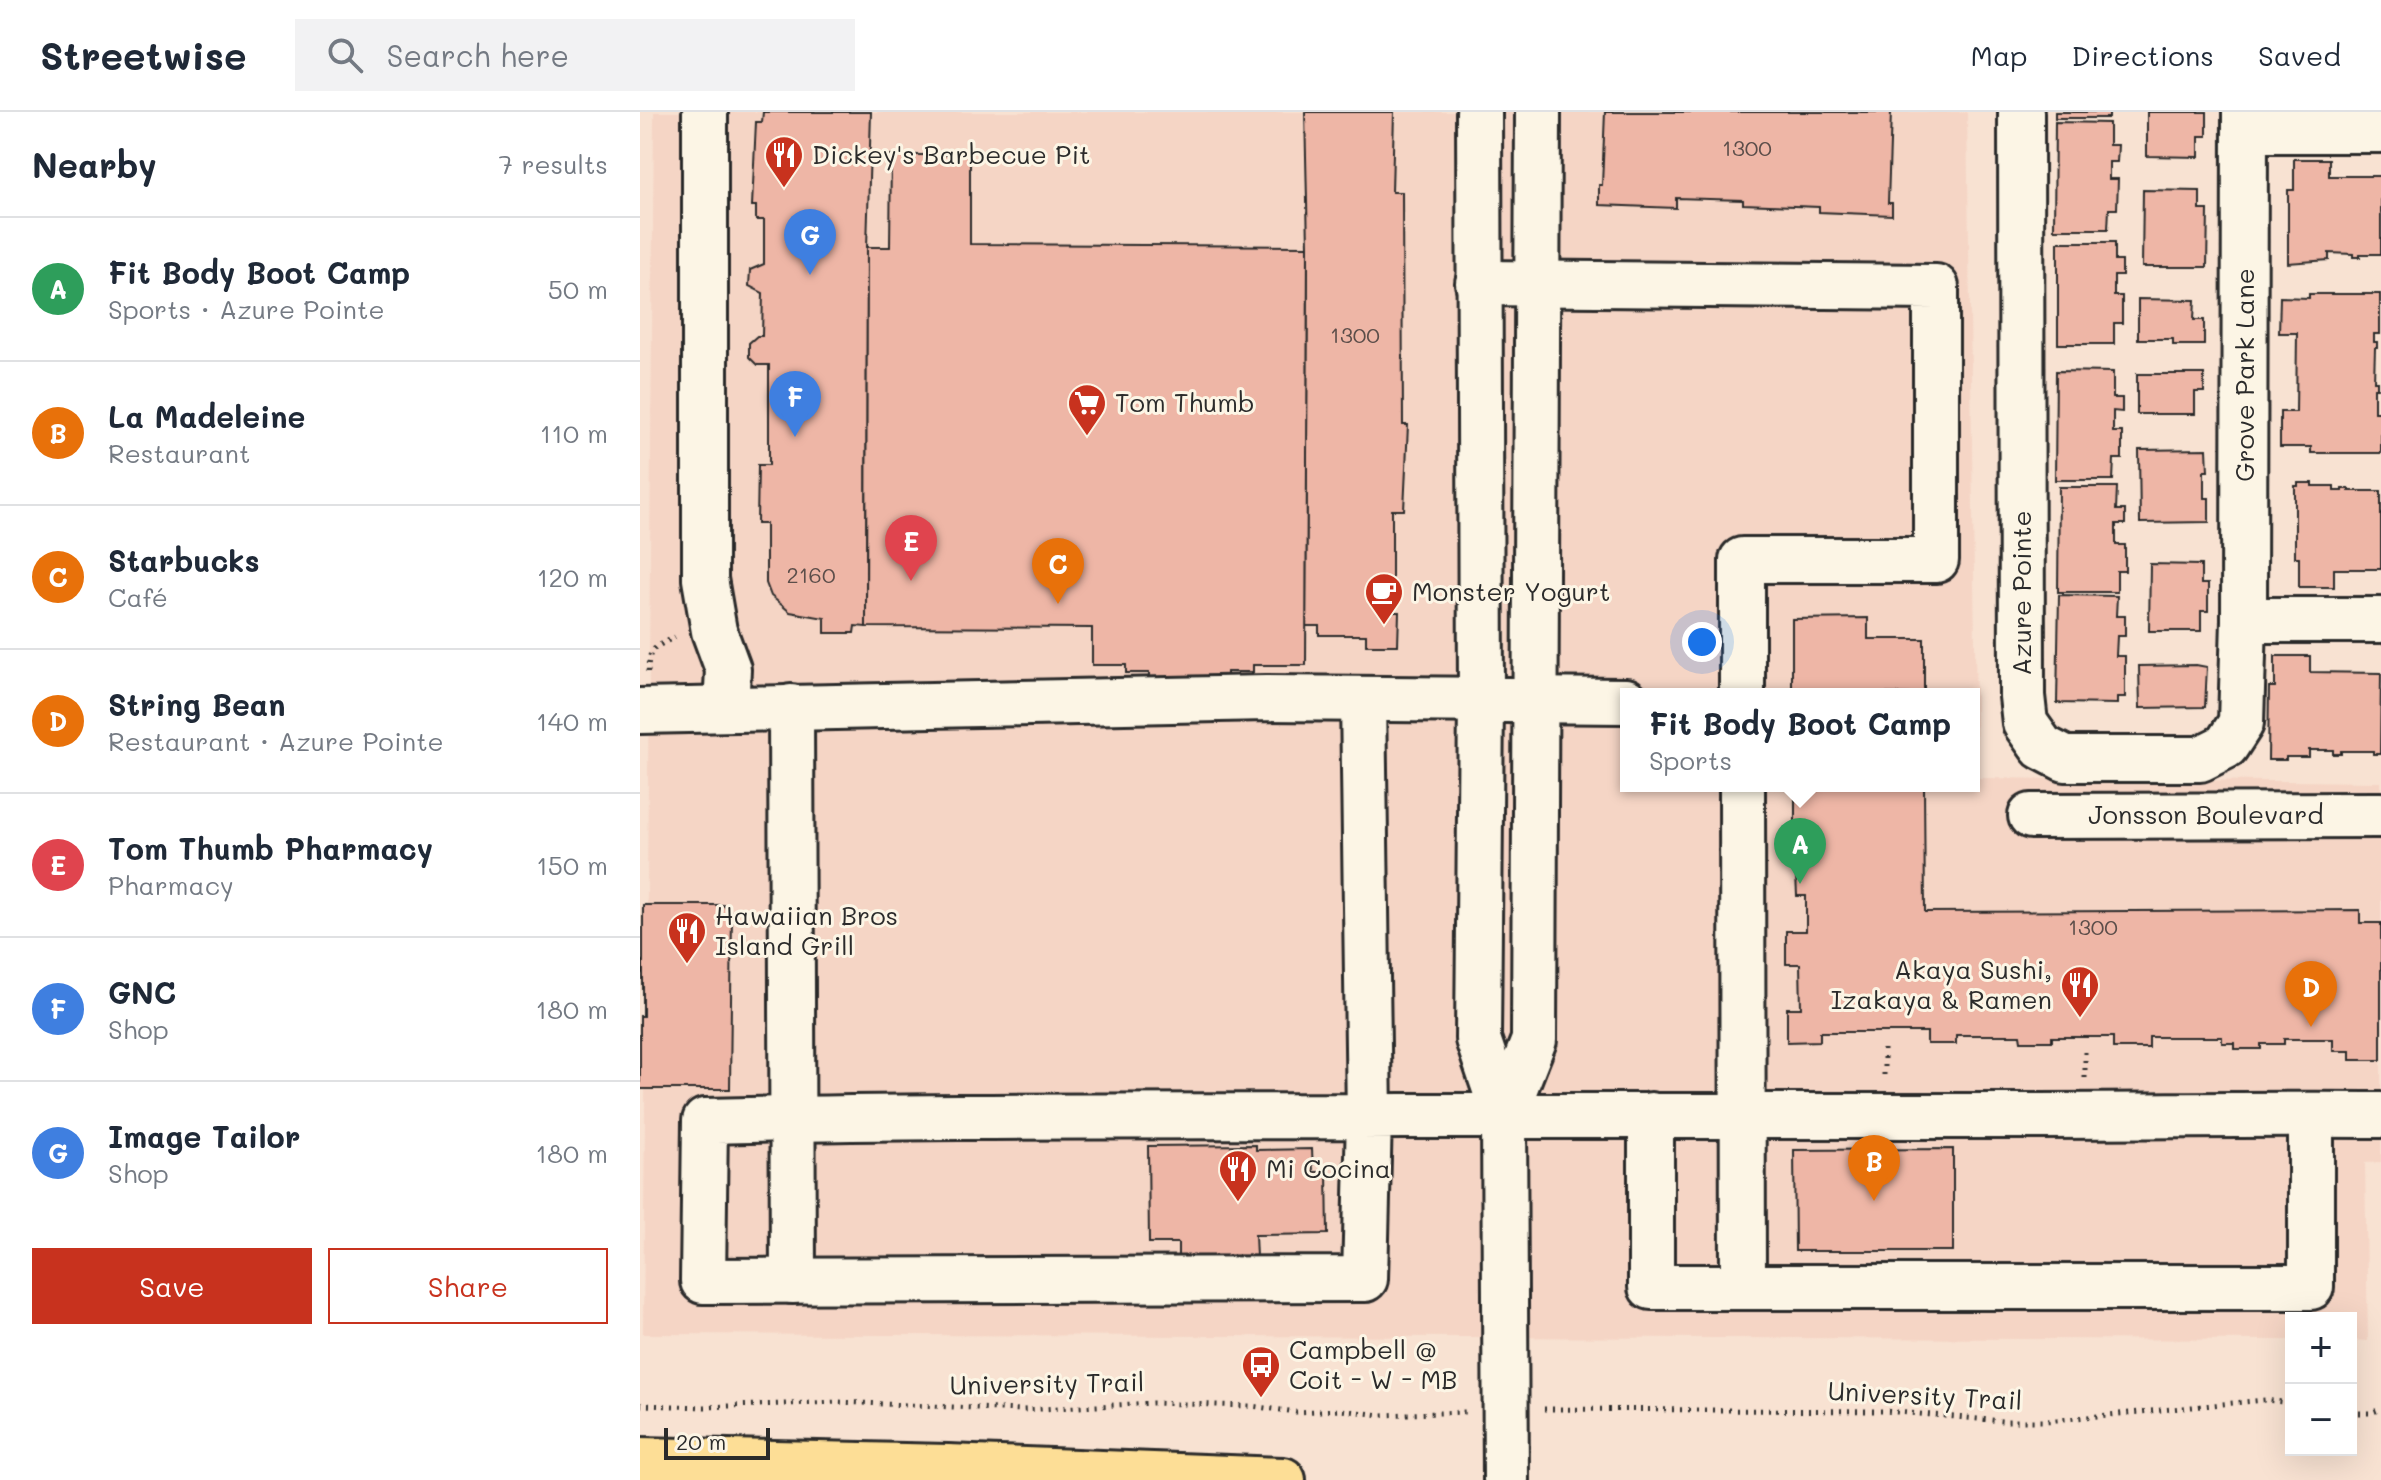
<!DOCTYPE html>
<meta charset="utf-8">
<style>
body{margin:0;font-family:Mali,sans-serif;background:#f2f2f3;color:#1f2937}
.controls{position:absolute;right:24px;bottom:24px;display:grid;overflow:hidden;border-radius:0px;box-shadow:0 8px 32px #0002}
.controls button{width:72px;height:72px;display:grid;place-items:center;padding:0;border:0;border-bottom:2px solid #e0e1e3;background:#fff;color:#1f2937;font:40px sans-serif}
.scale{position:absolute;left:24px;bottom:20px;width:106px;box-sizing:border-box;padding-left:8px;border:4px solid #2b2b2b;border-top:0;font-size:22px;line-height:28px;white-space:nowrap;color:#2b2b2b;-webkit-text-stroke:6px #fcf5e5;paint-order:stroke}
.you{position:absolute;left:1062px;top:530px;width:28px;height:28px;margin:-20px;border:6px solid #fff;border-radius:50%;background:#1a73e8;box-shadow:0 0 0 12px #1a73e833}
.badge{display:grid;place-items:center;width:52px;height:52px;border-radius:50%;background:#c8321e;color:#fff;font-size:26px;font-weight:700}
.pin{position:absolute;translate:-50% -66px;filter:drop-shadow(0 2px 4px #0008)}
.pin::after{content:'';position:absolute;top:42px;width:28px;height:24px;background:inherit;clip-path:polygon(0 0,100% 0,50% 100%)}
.popup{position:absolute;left:980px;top:576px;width:360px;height:104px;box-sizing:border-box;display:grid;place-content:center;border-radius:0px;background:#fff;filter:drop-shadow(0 2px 6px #0005);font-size:26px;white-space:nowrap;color:#747a83}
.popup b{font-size:30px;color:#1f2937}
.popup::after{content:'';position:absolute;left:50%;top:100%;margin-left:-16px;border:16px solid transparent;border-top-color:#fff}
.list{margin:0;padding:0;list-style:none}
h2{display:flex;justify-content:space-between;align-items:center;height:104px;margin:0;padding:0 32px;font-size:34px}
h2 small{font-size:26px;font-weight:400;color:#747a83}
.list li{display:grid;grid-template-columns:52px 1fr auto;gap:24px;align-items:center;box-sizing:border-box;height:144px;padding:0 32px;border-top:2px solid #e0e1e3}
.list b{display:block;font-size:30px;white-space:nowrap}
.list p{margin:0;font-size:26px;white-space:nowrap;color:#747a83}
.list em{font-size:26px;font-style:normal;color:#747a83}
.actions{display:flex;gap:16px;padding:24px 32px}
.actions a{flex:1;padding:18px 0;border:2px solid #c8321e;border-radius:0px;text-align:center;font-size:28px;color:#c8321e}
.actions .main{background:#c8321e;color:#fff}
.icon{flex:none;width:44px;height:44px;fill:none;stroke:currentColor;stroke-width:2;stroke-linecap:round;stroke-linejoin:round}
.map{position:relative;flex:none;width:1741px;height:1368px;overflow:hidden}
header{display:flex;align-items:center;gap:48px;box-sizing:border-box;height:112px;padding:0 40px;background:#fff;border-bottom:2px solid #e0e1e3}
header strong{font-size:38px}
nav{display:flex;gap:44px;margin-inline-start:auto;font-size:28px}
.search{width:560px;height:72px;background:#f2f2f3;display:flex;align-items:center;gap:20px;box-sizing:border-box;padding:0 28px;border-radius:0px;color:#747a83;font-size:30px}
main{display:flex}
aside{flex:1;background:#fff}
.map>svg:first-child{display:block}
.built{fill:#f5d5c5;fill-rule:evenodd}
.building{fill:#eeb6a6;stroke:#2b2b2b;stroke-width:2}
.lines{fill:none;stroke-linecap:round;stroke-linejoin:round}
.minor-casing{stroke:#2b2b2b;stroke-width:50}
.major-casing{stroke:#2b2b2b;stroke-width:50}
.path{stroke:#2b2b2b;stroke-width:5;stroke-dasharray:2 6;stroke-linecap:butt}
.minor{stroke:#fcf5e5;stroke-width:44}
.major{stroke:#fdde96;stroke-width:44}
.labels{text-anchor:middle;stroke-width:6;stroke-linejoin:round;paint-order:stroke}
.number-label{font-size:22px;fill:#5c4e4a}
.poi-label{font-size:26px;fill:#2b2b2b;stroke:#fcf5e5;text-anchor:start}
.street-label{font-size:26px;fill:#2b2b2b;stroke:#fcf5e5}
</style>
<header>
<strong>Streetwise</strong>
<div class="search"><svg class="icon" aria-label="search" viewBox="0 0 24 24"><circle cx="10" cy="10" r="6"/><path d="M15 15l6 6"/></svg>Search here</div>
<nav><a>Map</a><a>Directions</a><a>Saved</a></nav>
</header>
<main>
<aside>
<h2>Nearby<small>7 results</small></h2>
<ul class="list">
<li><span class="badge" style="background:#2e9e5b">A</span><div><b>Fit Body Boot Camp</b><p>Sports · Azure Pointe</p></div><em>50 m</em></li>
<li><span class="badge" style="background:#e8710a">B</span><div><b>La Madeleine</b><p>Restaurant</p></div><em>110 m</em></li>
<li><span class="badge" style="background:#e8710a">C</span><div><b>Starbucks</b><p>Café</p></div><em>120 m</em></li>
<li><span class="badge" style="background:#e8710a">D</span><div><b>String Bean</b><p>Restaurant · Azure Pointe</p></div><em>140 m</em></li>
<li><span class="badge" style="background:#e0444e">E</span><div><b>Tom Thumb Pharmacy</b><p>Pharmacy</p></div><em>150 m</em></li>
<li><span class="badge" style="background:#3f7fe0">F</span><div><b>GNC</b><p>Shop</p></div><em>180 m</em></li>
<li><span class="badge" style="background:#3f7fe0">G</span><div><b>Image Tailor</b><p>Shop</p></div><em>180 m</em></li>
</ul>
<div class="actions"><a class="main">Save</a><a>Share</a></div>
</aside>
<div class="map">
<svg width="1741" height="1368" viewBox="0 0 1741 1368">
<rect width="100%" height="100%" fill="#f8e2d2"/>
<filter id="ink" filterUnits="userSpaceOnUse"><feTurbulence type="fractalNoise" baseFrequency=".0125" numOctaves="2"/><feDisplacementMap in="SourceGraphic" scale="16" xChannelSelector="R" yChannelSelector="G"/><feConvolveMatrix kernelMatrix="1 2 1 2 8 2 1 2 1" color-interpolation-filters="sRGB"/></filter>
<g filter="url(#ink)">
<path class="built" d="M14 0H1327L1337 666 1741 670V1050L1725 1051 1728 1229 1711 1228V1206H1651V1228L3 1222ZM986 582H1334V674H986Z"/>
<g class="building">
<polygon points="123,0 231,0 227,135 226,515 215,514 214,521 185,521 185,506 150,500 131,484 126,471 126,412 117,412 118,353 129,353 129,253 117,253 109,245 109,231 117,224 122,224 123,181 109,174 110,158 124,152 124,108 116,108 116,94 112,94 116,10 122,10"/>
<polygon points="665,0 754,0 752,80 762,80 763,313 768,313 764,398 752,398 752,500 759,500 758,533 726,533 726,523 679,523 679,514 666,514 668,134"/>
<polygon points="965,0 1251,0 1248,91 1252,91 1252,103 1179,100 1179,95 1103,92 1103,88 1036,86 1036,96 959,93 959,73 962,73"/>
<rect x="1415" y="0" width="54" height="6"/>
<polygon points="1507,0 1567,0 1567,24 1559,24 1559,45 1507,44"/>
<polygon points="1415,10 1469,11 1469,33 1478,33 1477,50 1469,50 1469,67 1478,67 1477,97 1469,97 1468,117 1414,117"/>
<polygon points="251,43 330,43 330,132 668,134 666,553 613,553 613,560 587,560 587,566 509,565 509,561 486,561 486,553 452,553 452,516 226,515 227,135 250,135"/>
<polygon points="1654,47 1689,47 1689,64 1741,64 1741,142 1720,142 1720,145 1713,145 1713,142 1689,141 1689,148 1648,151 1648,78 1654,78"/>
<polygon points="1503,78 1560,79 1560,98 1568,98 1567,155 1502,155"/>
<polygon points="1418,130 1475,130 1475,149 1482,149 1482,164 1474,164 1474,184 1482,184 1482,211 1474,211 1474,232 1418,232"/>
<polygon points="1669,182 1740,182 1740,222 1734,222 1734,230 1737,230 1737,236 1735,236 1734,269 1737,269 1737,276 1734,276 1734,300 1741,300 1741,341 1671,341 1671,335 1640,335 1640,300 1656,300 1657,221 1639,221 1640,185 1669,186"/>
<polygon points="1498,187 1555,188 1554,208 1564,208 1564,233 1533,233 1533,227 1498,227"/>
<polygon points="1416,259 1473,260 1473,286 1482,286 1482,300 1473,299 1473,320 1482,320 1482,347 1474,347 1473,368 1415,368"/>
<polygon points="1497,262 1564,262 1564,280 1555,280 1555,302 1497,302"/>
<polygon points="1567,337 1568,359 1564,359 1564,386 1569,386 1569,410 1500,411 1499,338"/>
<polygon points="1658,371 1672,371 1672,374 1694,374 1694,379 1702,379 1702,377 1709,377 1709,379 1741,379 1741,457 1694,457 1694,475 1659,475 1659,445 1655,445 1655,374 1658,374"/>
<polygon points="1419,375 1477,375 1476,398 1485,398 1485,412 1476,412 1476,433 1485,433 1485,459 1477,459 1477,480 1418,480"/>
<polygon points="1510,452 1561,453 1561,472 1568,472 1568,499 1561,499 1561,519 1509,519"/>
<polygon points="1419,483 1477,484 1476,504 1485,504 1485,524 1477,524 1476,544 1485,544 1485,585 1477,585 1477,592 1417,591"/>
<polygon points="1228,506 1228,527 1284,527 1284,582 1152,581 1152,507"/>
<polygon points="1635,544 1670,544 1670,560 1741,561 1740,642 1733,642 1733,639 1701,639 1701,642 1693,642 1693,638 1669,638 1669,645 1646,645 1646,648 1628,648 1629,575 1635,575"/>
<polygon points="1556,553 1567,555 1565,595 1500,596 1499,554"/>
<polygon points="1155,674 1284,674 1285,800 1720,798 1720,811 1741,811 1741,948 1710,948 1710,939 1693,939 1693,927 1644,927 1644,932 1621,932 1621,937 1594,937 1594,931 1582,931 1582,925 1509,925 1509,936 1473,936 1473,925 1412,925 1412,929 1381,929 1380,923 1316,923 1316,932 1287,932 1287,920 1180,920 1180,929 1147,930 1147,896 1161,896 1160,852 1146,852 1146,819 1166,819 1166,784 1157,784 1156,762 1165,762 1165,729 1162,729 1162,711 1155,711"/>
<polygon points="3,793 83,793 92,801 90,977 0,977 0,904 3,904"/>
<polygon points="616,1033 616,1038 672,1037 673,1060 687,1060 688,1122 615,1123 616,1145 538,1146 538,1131 509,1131 508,1034"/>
<polygon points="1313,1037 1313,1139 1155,1139 1154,1038"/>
</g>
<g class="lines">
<g class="minor-casing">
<g id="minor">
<polyline points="65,0 65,467 74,519 88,557 86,597"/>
<polyline points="839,0 841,588 838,927 864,1004 866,1368"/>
<polyline points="1381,0 1382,584 1385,611 1402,635 1425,647 1560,647 1586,634 1601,611 1604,508 1605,0"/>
<polyline points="1605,18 1741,18"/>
<polyline points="838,171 1296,175 1296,448 1102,448 1102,582"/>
<polyline points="1604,508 1741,508"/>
<path d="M723 587 729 1004 725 1167 63 1169 65 1009C297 1003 531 1005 764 1004 972 1004 1179 1004 1387 1004 1505 1004 1623 1002 1741 1003"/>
<polyline points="151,595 153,1169"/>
<polyline points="0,599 626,586 986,589"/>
<polyline points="1102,674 1103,1175"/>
<polyline points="1391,704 1741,703"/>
<polyline points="1011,1003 1011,1175 1671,1175 1671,1003"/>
<polyline points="864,1004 894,928 898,0"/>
</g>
</g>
<g class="major-casing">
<polyline id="major" points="0,1348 308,1355 643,1368"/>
</g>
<g class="path">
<path d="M8 560C8 535 15 536 35 525"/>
<polyline points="1244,937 1244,966"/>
<polyline points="1445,966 1445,937"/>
<polyline points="0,1293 64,1295 198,1290 382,1298 513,1291 611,1294 656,1300 701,1298 741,1303 826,1300"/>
<polyline points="904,1297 1245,1299 1362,1309 1406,1309 1625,1288 1651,1291"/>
<polyline points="1711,1301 1730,1301 1741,1297"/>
</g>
<use href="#minor" class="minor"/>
<use href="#major" class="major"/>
</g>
</g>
<defs>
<g id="restaurant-pin" transform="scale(2)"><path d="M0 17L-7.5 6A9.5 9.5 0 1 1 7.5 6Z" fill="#c8321e" stroke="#fcf5e5"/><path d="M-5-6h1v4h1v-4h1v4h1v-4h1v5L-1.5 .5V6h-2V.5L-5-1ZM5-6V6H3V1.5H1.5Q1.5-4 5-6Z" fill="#fff"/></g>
<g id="supermarket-pin" transform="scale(2)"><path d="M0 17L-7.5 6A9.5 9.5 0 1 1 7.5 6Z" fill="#c8321e" stroke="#fcf5e5"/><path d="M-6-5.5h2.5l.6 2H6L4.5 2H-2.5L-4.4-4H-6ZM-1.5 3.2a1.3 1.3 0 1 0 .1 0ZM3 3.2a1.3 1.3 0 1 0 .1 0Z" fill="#fff"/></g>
<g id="cafe-pin" transform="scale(2)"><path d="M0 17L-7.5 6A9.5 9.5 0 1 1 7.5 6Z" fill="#c8321e" stroke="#fcf5e5"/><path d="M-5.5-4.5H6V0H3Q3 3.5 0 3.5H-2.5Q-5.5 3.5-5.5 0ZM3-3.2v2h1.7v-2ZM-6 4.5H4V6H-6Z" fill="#fff"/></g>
<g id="bus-pin" transform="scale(2)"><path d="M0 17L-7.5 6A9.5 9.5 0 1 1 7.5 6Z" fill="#c8321e" stroke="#fcf5e5"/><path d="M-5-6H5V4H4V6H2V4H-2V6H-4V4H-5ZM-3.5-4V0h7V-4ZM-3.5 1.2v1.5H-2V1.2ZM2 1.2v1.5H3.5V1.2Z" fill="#fff"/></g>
</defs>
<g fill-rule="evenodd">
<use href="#restaurant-pin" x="144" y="43"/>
<use href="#supermarket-pin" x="447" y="291"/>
<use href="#cafe-pin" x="744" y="480"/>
<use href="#restaurant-pin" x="47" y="819"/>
<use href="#restaurant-pin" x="1440" y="873"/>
<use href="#restaurant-pin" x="598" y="1057"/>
<use href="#bus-pin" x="621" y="1253"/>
</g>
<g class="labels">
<g class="number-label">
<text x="1107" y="44">1300</text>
<text x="715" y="231">1300</text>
<text x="171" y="471">2160</text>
<text x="1453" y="823">1300</text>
</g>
<g class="poi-label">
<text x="172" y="52">Dickey's Barbecue Pit</text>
<text x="475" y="300">Tom Thumb</text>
<text x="772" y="489">Monster Yogurt</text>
<text x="75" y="813">Hawaiian Bros<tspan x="75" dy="30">Island Grill</tspan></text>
<text x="1412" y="867" text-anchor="end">Akaya Sushi,<tspan x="1412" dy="30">Izakaya &amp; Ramen</tspan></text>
<text x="626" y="1066">Mi Cocina</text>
<text x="649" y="1247">Campbell @<tspan x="649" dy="30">Coit - W - MB</tspan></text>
</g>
<g class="street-label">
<text transform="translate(1605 263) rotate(-90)" y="9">Grove Park Lane</text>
<text transform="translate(1382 481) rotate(-90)" y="9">Azure Pointe</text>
<text x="1566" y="712">Jonsson Boulevard</text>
<text transform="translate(407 1272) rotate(-1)" y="9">University Trail</text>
<text transform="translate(1285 1284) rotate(3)" y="9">University Trail</text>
</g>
</g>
</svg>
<div class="controls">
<button>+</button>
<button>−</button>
</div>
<div class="scale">20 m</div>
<div class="you"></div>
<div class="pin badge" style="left:1160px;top:772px;background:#2e9e5b">A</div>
<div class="popup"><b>Fit Body Boot Camp</b>Sports</div>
<div class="pin badge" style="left:1234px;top:1089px;background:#e8710a">B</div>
<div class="pin badge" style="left:418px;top:492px;background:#e8710a">C</div>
<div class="pin badge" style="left:1671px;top:915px;background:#e8710a">D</div>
<div class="pin badge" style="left:271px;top:469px;background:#e0444e">E</div>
<div class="pin badge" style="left:155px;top:325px;background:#3f7fe0">F</div>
<div class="pin badge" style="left:170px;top:163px;background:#3f7fe0">G</div>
</div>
</main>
